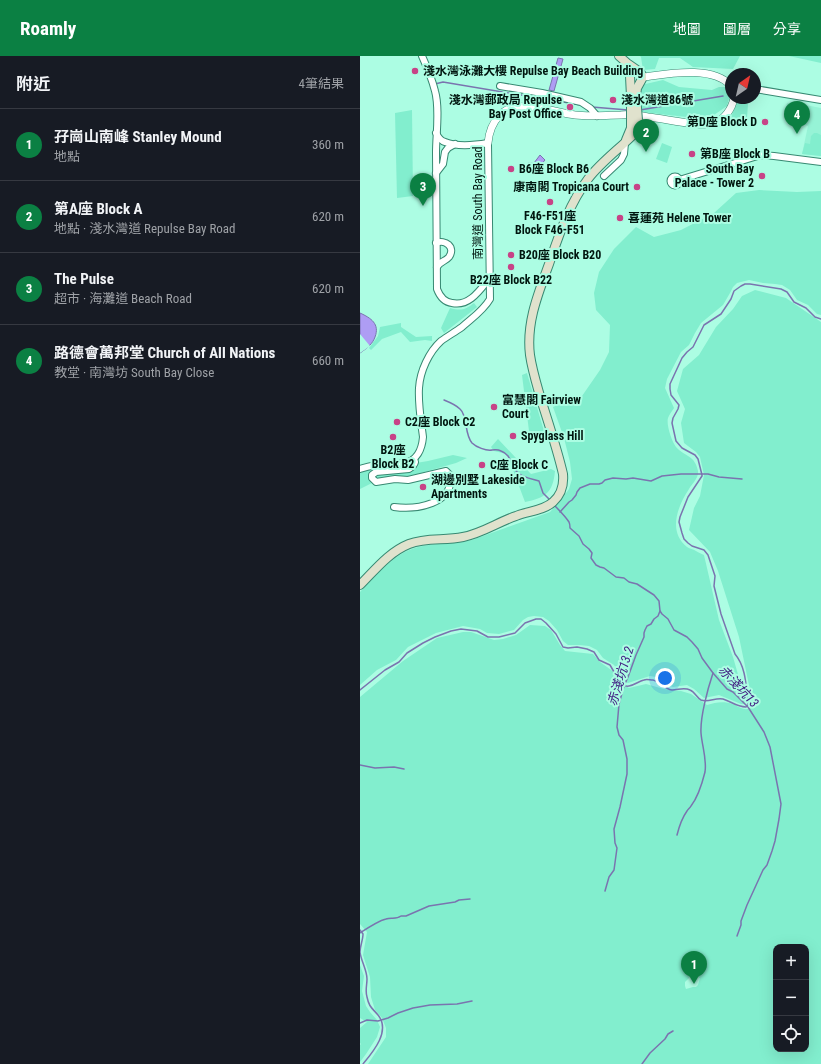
<!DOCTYPE html>
<html lang="zh-TW">
<meta charset="utf-8">
<style>
body{margin:0;font-family:"Roboto Condensed","Noto Sans TC",sans-serif;background:#242831;color:#f1f3f6}
.controls{position:absolute;right:12px;bottom:12px;display:grid;overflow:hidden;border-radius:8px;box-shadow:0 4px 16px #0002}
.controls button{width:36px;height:36px;display:grid;place-items:center;padding:0;border:0;border-bottom:1px solid #363941;background:#171b24;color:#f1f3f6;font:20px sans-serif}
.compass{position:absolute;left:365px;top:12px;width:36px;height:36px;border-radius:50%;background:#171b24;box-shadow:0 4px 16px #0002;rotate:34deg}
.you{position:absolute;left:305px;top:622px;width:14px;height:14px;margin:-10px;border:3px solid #fff;border-radius:50%;background:#1a73e8;box-shadow:0 0 0 6px #1a73e833}
.badge{display:grid;place-items:center;width:26px;height:26px;border-radius:50%;background:#0b8043;color:#fff;font-size:13px;font-weight:700}
.pin{position:absolute;translate:-50% -33px;filter:drop-shadow(0 1px 2px #0008)}
.pin::after{content:'';position:absolute;top:21px;width:14px;height:12px;background:inherit;clip-path:polygon(0 0,100% 0,50% 100%)}
.list{margin:0;padding:0;list-style:none}
h2{display:flex;justify-content:space-between;align-items:center;height:52px;margin:0;padding:0 16px;font-size:17px}
h2 small{font-size:13px;font-weight:400;color:#9ea1a6}
.list li{display:grid;grid-template-columns:26px 1fr auto;gap:12px;align-items:center;box-sizing:border-box;height:72px;padding:0 16px;border-top:1px solid #363941}
.list b{display:block;font-size:15px;white-space:nowrap}
.list p{margin:0;font-size:13px;white-space:nowrap;color:#9ea1a6}
.list em{font-size:13px;font-style:normal;color:#9ea1a6}
.icon{flex:none;width:22px;height:22px;fill:none;stroke:currentColor;stroke-width:2;stroke-linecap:round;stroke-linejoin:round}
.map{position:relative;flex:none;width:461px;height:1008px;overflow:hidden}
header{display:flex;align-items:center;gap:24px;box-sizing:border-box;height:56px;padding:0 20px;background:#0b8043;color:#fff}
header strong{font-size:19px}
nav{display:flex;gap:22px;margin-inline-start:auto;font-size:14px}
main{display:flex}
aside{flex:1;background:#171b24}
.map>svg:first-child{display:block}
.built{fill:#96f3d6}
.green{fill:#82eece;fill-rule:evenodd}
.water{fill:#ae9df4;stroke:#7a74af}
.pier{fill:#acfde3}
.lines{fill:none;stroke-linecap:round;stroke-linejoin:round}
.stream{stroke:#7a74af;stroke-width:1.5}
.minor-casing{stroke:#378972;stroke-width:8}
.tertiary-casing{stroke:#378972;stroke-width:8}
.secondary-casing{stroke:#378972;stroke-width:10}
.minor{stroke:#fff;stroke-width:6}
.tertiary{stroke:#fff;stroke-width:7}
.secondary{stroke:#e0e2cd;stroke-width:8}
.secondary-bridge-casing{stroke:#378972;stroke-width:10;stroke-linecap:butt}
.secondary-bridge{stroke:#e0e2cd;stroke-width:8}
.poi-dot{fill:#c74387;stroke:#acfde3;stroke-width:1.5}
.labels{text-anchor:middle;stroke-width:4;stroke-linejoin:round;paint-order:stroke}
.poi-label{font-size:12px;font-weight:bold;fill:#00160f;stroke:#acfde3;text-anchor:start}
.street-label{font-size:12px;fill:#00160f;stroke:#acfde3}
.water-label{font-size:13px;font-style:italic;fill:#411e82;stroke:#acfde3}
</style>
<header>
<strong>Roamly</strong>
<nav><a>地圖</a><a>圖層</a><a>分享</a></nav>
</header>
<main>
<aside>
<h2>附近<small>4筆結果</small></h2>
<ul class="list">
<li><span class="badge">1</span><div><b>孖崗山南峰 Stanley Mound</b><p>地點</p></div><em>360 m</em></li>
<li><span class="badge">2</span><div><b>第A座 Block A</b><p>地點 · 淺水灣道 Repulse Bay Road</p></div><em>620 m</em></li>
<li><span class="badge">3</span><div><b>The Pulse</b><p>超市 · 海灘道 Beach Road</p></div><em>620 m</em></li>
<li><span class="badge">4</span><div><b>路德會萬邦堂 Church of All Nations</b><p>教堂 · 南灣坊 South Bay Close</p></div><em>660 m</em></li>
</ul>
</aside>
<div class="map">
<svg width="461" height="1008" viewBox="0 0 461 1008">
<rect width="100%" height="100%" fill="#acfde3"/>
<polygon class="built" points="430,46 461,52 461,100 442,98 448,70 445,69 442,65 424,61 427,47 430,48"/>
<g class="green">
<polygon points="280,0 380,0 373,13 333,11 320,2 299,2 295,13 283,14 281,1"/>
<polygon points="429,0 461,0 461,7"/>
<polygon points="303,24 319,31 352,34 359,31 367,31 370,38 367,50 351,61 344,63 282,56 281,29"/>
<polygon points="377,46 388,48 387,62 368,69"/>
<polygon points="52,54 53,140 37,142 35,57"/>
<polygon points="454,77 457,77 461,79 461,100 442,98 445,87 450,88 451,80"/>
<polygon points="302,87 312,91 307,107 296,103"/>
<path d="M399 134 437 136 461 135V259L457 258 448 249 437 244 430 234 422 229 415 228 403 227 389 224 377 227 373 231 370 237 363 249 341 267 335 277 329 289 321 296 307 323 305 332 314 352C312 355 309 359 308 362 306 369 312 386 316 391 325 401 335 399 338 415 339 422 332 428 329 433 317 451 308 476 327 491 330 493 333 493 336 495 338 496 341 498 344 499L359 564 373 601 385 643V647L384 648H381L359 639 344 642 334 633 327 629 313 631 307 629 296 621 290 620 268 627 263 624 254 609 243 602 237 594 229 590 219 589H208L203 585 197 574 189 565 183 561 174 560 168 561 163 564 154 574 139 578 127 577 120 573 103 570 76 577 48 591 36 604 17 614 0 629V536C18 518 36 494 63 490 80 487 96 488 112 484L190 456 201 444 209 433 212 423 210 406 204 382 193 351 202 347 222 340 240 314 249 296 250 269 236 254 234 237 239 216 254 193 276 171 294 181 321 174 354 157 376 137Z"/>
<path d="M395 234 426 242 461 266V1008H8L26 981V972L22 962 15 954 11 941 10 921 3 899 7 876 0 868V641L43 605 77 582 103 576H111L134 584 143 583 156 579 170 569 185 570 191 574 200 589 205 595 233 598 240 606 254 616 260 627 269 632 286 628 304 633 321 635 331 638 347 649C356 646 364 645 373 648 378 650 382 654 388 653L391 649V639L379 581 358 515 350 496 329 474 334 452 340 440 344 419 340 401 336 396 324 387 321 367 325 353 317 335 323 313 339 299 356 271 373 253 382 240ZM416 891H446V993H416ZM333 918 338 921 340 922 338 929 336 931H333L326 933 325 930V926Z"/>
<path d="M114 247 117 251 84 277 81 272 90 252C101 255 105 254 114 247Z"/>
<polygon points="41,267 41,271 56,281 72,280 72,285 65,284 50,286 41,276 22,283 11,294 9,292 18,280 20,271"/>
<polygon points="167,317 186,382 170,383 162,319"/>
<path d="M138 383 171 418 191 413 195 415C193 437 185 442 165 446L147 398 134 395 131 391Z"/>
<polygon points="93,399 107,402 96,407 50,420 16,425 0,433 0,417 15,411 44,409 68,405"/>
<polygon points="0,909 4,920 2,935 6,950 10,956 17,964 20,971 17,981 6,998 0,1006 0,989 1,988 0,987 0,972 7,966 0,962"/>
</g>
<g class="water">
<polygon points="198,2 203,3 194,35 189,34"/>
<polygon points="180,99 185,104 173,118 168,114 168,107 174,107"/>
<path d="M0 257C11 262 20 268 15 281 14 284 12 287 10 289 7 292 3 295 0 297Z"/>
</g>
<polygon class="pier" points="0,278 10,290 0,297"/>
<g class="lines">
<g class="stream">
<polyline points="75,28 83,26 221,49"/>
<polyline points="232,51 268,54"/>
<polyline points="280,54 363,40"/>
<path d="M84 344C89 346 96 349 100 353 108 360 104 378 112 387 116 391 126 395 132 394 136 394 137 393 141 395 152 399 150 409 157 416 163 422 172 423 179 425L183 437 190 444"/>
<path d="M195 450C198 453 207 463 209 466 210 468 210 470 210 472L219 480 223 488 229 493 232 497 231 502 236 509 240 511 244 512 256 521 264 522 269 526 277 528 294 539 299 545 300 555 302 558 308 563 314 574 327 581 332 586 338 593 342 602 353 617 367 633 373 636 388 651 404 676 410 691 421 748 419 763 415 785 412 795 407 809 403 814 387 849 381 865V869L377 880"/>
<polyline points="200,456 209,446 212,444 216,439 217,436 220,432 230,428 239,428 242,427 245,424 253,422 266,423 273,422 291,425 302,420 321,418 348,418 359,421 382,423"/>
<path d="M0 634 25 614 39 606 47 597 63 587 75 581 91 575 101 573 117 575 128 581H139L155 577 165 567 176 563H181L186 567 196 578 203 591 208 592 217 591 227 593 234 596 239 604 250 609 261 628C269 634 276 626 284 624 286 623 290 624 293 624 300 626 304 633 312 634 318 634 324 631 330 634 335 636 337 642 341 644 348 647 356 641 363 643 370 645 377 651 386 651L388 649V646C386 630 386 611 375 598L361 558 354 530 355 520 348 499 344 494 332 490 328 487 324 483 322 477 319 466 320 461 328 441 342 420V419L338 403 335 399 322 392 316 385 312 367 313 362 318 353 319 349 311 339 310 333V328L322 302 327 296 333 291 344 269 361 258 371 243 374 235 381 230 385 228H390L421 233 427 236 434 246 446 252 455 261 461 263"/>
<polyline points="0,709 15,712 34,711 44,713"/>
<path d="M317 779C319 771 322 762 327 755 328 753 330 752 331 750 338 741 342 728 345 716 347 703 342 690 341 677 340 661 348 632 353 617"/>
<polyline points="245,835 249,821 254,814 257,792 255,787 254,773 260,751 267,718 267,703 263,684 259,679 257,671 259,648 264,630 268,621 276,599 284,581 284,577 285,574 287,570 291,568 294,563 298,560 300,555"/>
<path d="M0 874 3 878C3 884 0 890 0 896 1 905 7 914 7 923 7 929 5 935 7 941 9 951 12 952 18 959 31 975 13 996 3 1008"/>
<path d="M0 877C6 873 18 865 26 863 31 861 36 864 41 860H46L69 850 95 846 99 844 110 843"/>
<polyline points="0,967 7,964 18,965 28,962 38,957 53,952 70,949 97,948 112,945"/>
<polyline points="282,1008 290,997 305,983 308,978 313,975"/>
</g>
<g class="minor-casing">
<g id="minor">
<path d="M62 0C67 11 72 23 75 35 80 53 76 78 76 97L77 233C80 241 84 246 92 247 109 251 120 234 129 223"/>
<polyline points="140,30 182,37 221,46 230,52 237,60"/>
<polyline points="395,33 461,44"/>
<polyline points="76,117 83,108 85,96 88,92 95,88"/>
<polyline points="244,120 261,104 264,98 265,87"/>
<circle cx="315" cy="125" r="4.5"/>
<polyline points="319,124 401,99 414,100 461,106"/>
<path d="M76 187C85 183 96 191 89 201 85 206 80 205 77 211"/>
<path d="M0 413C9 410 19 408 28 408 33 407 39 408 44 407 57 405 62 393 63 381 61 365 58 348 59 332 60 315 69 296 81 285 88 280 95 276 102 271 112 262 123 255 130 243L128 87C116 89 97 91 85 86 81 85 78 81 76 77"/>
<path d="M34 451C56 454 95 448 90 419L86 415 48 424 35 423 16 426 12 422V419L16 416 49 413C52 411 54 410 55 406L54 403"/>
</g>
</g>
<g class="tertiary-casing">
<g id="tertiary">
<path d="M283 21C307 18 353 9 371 30"/>
<path d="M128 87C129 76 132 67 140 59 143 56 148 53 152 51 166 47 200 57 215 59 231 61 246 59 261 59 270 58 279 59 288 61 303 62 342 72 354 67 364 64 372 53 374 42"/>
</g>
</g>
<g class="secondary-casing">
<g id="secondary">
<polyline points="259,0 267,7 280,16 282,19 282,23 277,32 276,40"/>
<polyline points="265,7 270,20 271,41"/>
<polyline points="266,84 271,72 271,63"/>
<path d="M0 529C15 514 29 496 49 488 66 481 85 485 103 481 123 477 138 466 156 460 168 455 183 455 193 446 201 439 204 429 203 418 197 392 188 366 180 340 176 326 172 313 170 299 166 267 178 238 189 208 199 179 209 148 228 123 240 107 259 93 273 79L277 73 278 64"/>
</g>
</g>
<use href="#minor" class="minor"/>
<use href="#tertiary" class="tertiary"/>
<use href="#secondary" class="secondary"/>
<g class="secondary-bridge-casing">
<g id="secondary-bridge">
<polyline points="276,40 278,64"/>
<polyline points="271,41 271,63"/>
</g>
</g>
<use href="#secondary-bridge" class="secondary-bridge"/>
</g>
<g class="poi-dot">
<circle cx="55" cy="15" r="4"/>
<circle cx="253" cy="44" r="4"/>
<circle cx="210" cy="51" r="4"/>
<circle cx="405" cy="66" r="4"/>
<circle cx="332" cy="98" r="4"/>
<circle cx="151" cy="113" r="4"/>
<circle cx="402" cy="120" r="4"/>
<circle cx="277" cy="131" r="4"/>
<circle cx="190" cy="146" r="4"/>
<circle cx="260" cy="162" r="4"/>
<circle cx="151" cy="199" r="4"/>
<circle cx="151" cy="211" r="4"/>
<circle cx="134" cy="351" r="4"/>
<circle cx="37" cy="366" r="4"/>
<circle cx="153" cy="380" r="4"/>
<circle cx="33" cy="381" r="4"/>
<circle cx="122" cy="409" r="4"/>
<circle cx="63" cy="431" r="4"/>
</g>
<g class="labels">
<g class="poi-label">
<text x="63" y="19">淺水灣泳灘大樓 Repulse Bay Beach Building</text>
<text x="202" y="48" text-anchor="end">淺水灣郵政局 Repulse<tspan x="202" dy="14">Bay Post Office</tspan></text>
<text x="261" y="48">淺水灣道86號</text>
<text x="397" y="70" text-anchor="end">第D座 Block D</text>
<text x="340" y="102">第B座 Block B</text>
<text x="159" y="117">B6座 Block B6</text>
<text x="394" y="117" text-anchor="end">South Bay<tspan x="394" dy="14">Palace - Tower 2</tspan></text>
<text x="269" y="135" text-anchor="end">康南閣 Tropicana Court</text>
<text x="190" y="164" text-anchor="middle">F46-F51座<tspan x="190" dy="14">Block F46-F51</tspan></text>
<text x="268" y="166">喜蓮苑 Helene Tower</text>
<text x="159" y="203">B20座 Block B20</text>
<text x="151" y="228" text-anchor="middle">B22座 Block B22</text>
<text x="142" y="348">富慧閣 Fairview<tspan x="142" dy="14">Court</tspan></text>
<text x="45" y="370">C2座 Block C2</text>
<text x="161" y="384">Spyglass Hill</text>
<text x="33" y="398" text-anchor="middle">B2座<tspan x="33" dy="14">Block B2</tspan></text>
<text x="130" y="413">C座 Block C</text>
<text x="71" y="428">湖邊別墅 Lakeside<tspan x="71" dy="14">Apartments</tspan></text>
</g>
<g class="street-label">
<text transform="translate(118 147) rotate(-90)" y="4">南灣道 South Bay Road</text>
</g>
<g class="water-label">
<text transform="translate(260 620) rotate(-73)" y="5">赤淺坑13.2</text>
<text transform="translate(379 630) rotate(47)" y="5">赤淺坑13</text>
</g>
</g>
</svg>
<div class="controls">
<button>+</button>
<button>−</button>
<button><svg class="icon" aria-label="locate" viewBox="0 0 24 24"><circle cx="12" cy="12" r="6"/><path d="M12 2v4M12 18v4M2 12h4M18 12h4"/></svg></button>
</div>
<svg class="compass" viewBox="-18 -18 36 36"><path d="M0-13l5 13h-10z" fill="#e53935"/><path d="M0 13l5-13h-10z" fill="#9ea1a6"/></svg>
<div class="you"></div>
<div class="pin badge" style="left:334px;top:928px">1</div>
<div class="pin badge" style="left:286px;top:96px">2</div>
<div class="pin badge" style="left:63px;top:150px">3</div>
<div class="pin badge" style="left:437px;top:78px">4</div>
</div>
</main>
